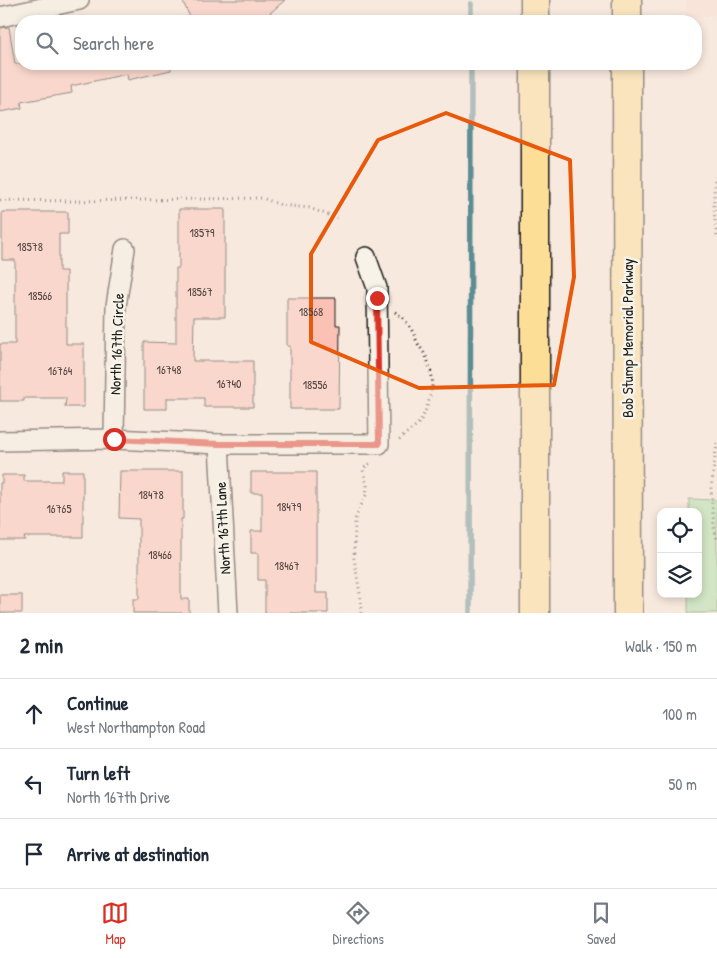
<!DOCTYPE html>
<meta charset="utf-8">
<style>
body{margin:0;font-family:"Patrick Hand",sans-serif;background:#f2f2f3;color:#1f2937}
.controls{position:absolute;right:15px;bottom:15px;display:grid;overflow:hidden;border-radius:10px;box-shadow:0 2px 8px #0003}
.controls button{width:45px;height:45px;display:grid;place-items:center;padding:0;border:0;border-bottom:1px solid #e0e1e3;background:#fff;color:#1f2937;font:25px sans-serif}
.stop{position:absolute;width:15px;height:15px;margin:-11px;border:4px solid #d93025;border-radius:50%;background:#fff}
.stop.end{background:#d93025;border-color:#fff;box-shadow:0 1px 5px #0008}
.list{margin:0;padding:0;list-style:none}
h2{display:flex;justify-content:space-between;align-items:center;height:65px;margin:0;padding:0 20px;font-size:21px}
h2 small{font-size:16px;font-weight:400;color:#747a83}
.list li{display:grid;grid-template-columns:32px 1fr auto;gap:15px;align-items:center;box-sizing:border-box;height:70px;padding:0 20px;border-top:1px solid #e0e1e3}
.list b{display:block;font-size:19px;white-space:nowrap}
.list p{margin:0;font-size:16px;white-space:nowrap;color:#747a83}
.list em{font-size:16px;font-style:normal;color:#747a83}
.icon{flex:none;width:28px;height:28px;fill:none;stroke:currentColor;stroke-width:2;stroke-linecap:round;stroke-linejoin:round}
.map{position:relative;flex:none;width:717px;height:613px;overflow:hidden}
.search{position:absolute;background:#fff;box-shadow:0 2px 8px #0003;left:15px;right:15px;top:15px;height:55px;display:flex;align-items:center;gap:12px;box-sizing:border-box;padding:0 18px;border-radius:20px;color:#747a83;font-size:19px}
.sheet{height:275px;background:#fff}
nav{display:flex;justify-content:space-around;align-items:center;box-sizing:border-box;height:70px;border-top:1px solid #e0e1e3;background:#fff;font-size:14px;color:#747a83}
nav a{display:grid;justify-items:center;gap:2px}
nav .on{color:#d93025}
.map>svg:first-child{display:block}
.built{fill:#f9ddd2}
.green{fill:#a4dfa5;stroke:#607e60}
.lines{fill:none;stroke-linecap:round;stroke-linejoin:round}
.stream{stroke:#5d8d94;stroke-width:5.5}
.building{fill:#fbc1b5;stroke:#1c1c1c}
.minor-casing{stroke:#1c1c1c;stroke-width:22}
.motorway-casing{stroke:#1c1c1c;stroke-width:31}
.path{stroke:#1c1c1c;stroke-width:3;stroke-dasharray:1 4;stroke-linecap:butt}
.minor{stroke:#f7f3e8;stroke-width:19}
.motorway{stroke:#fdde96;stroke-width:28}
.route{stroke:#d93025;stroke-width:6}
.marked{fill:none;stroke:#e8590c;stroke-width:4;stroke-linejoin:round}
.labels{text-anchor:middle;stroke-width:5;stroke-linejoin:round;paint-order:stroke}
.number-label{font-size:12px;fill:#544542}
.street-label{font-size:15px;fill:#1c1c1c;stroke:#f7f3e8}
</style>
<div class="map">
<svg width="717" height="613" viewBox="0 0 717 613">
<rect width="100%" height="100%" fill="#f8e9de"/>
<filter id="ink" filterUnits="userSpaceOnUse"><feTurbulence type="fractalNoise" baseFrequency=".02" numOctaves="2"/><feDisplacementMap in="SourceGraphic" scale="10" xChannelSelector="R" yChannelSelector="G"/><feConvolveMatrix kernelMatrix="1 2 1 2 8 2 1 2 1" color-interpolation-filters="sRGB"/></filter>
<g filter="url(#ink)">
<polygon class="built" points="687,0 717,0 717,15 685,18"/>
<polygon class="green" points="689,499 717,500 717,613 688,613 688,594 698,594 698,512 689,512"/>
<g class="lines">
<g class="stream">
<polyline points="471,21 471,4"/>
<polyline points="470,613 471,64"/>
</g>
</g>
<g class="building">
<polygon points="182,0 285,0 261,21 192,21"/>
<polygon points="9,27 15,64 171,64 171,70 128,80 127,74 71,86 72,93 21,102 22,108 0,112 0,28"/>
<polygon points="179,209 225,209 225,317 194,317 193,361 253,361 253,407 204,407 204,398 167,398 167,409 144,409 144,342 176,343 176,268 179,268"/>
<polygon points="2,212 68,212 68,234 59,234 59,271 66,271 66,344 84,344 84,407 65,407 66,398 24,398 24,401 0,401 0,344 15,344 15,260 2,260"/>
<polygon points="287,298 336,298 336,325 340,325 339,409 290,409 290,346 287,346"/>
<polygon points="62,471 83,471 83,537 24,537 25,540 0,540 0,483 2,483 2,475 24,475 24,481 62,481"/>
<polygon points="120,471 183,471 183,519 181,519 181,599 189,599 189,613 133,613 133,599 139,599 139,519 119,518"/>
<polygon points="251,472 316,472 316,593 328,593 328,613 265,613 265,580 258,580 258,553 251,553 251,531 262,531 262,493 251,493"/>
<rect x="0" y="595" width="22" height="18"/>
</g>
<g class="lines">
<g class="minor-casing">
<g id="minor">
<polyline points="0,17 79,0"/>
<polyline points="114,439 116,306 125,249"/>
<polyline points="0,441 114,439 219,444 379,444 377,288 366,257"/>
<polyline points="219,444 228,613"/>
</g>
</g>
<g class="motorway-casing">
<g id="motorway">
<polyline points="535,0 535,21"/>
<polyline points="627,0 627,21"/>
<polyline points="535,64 535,613"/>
<polyline points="627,64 628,613"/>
</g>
</g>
<g class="path">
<path d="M717 176 715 178C713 199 714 217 717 237"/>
<polyline points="0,200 75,201 262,198 281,205 309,208 337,218"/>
<path d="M395 312C408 321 412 329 417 342 420 348 425 353 427 359 429 365 431 372 432 377 434 386 427 410 422 418 416 429 405 432 398 442"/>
<polyline points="717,443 711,488 714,527 717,539"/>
<polyline points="361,613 362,606 354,558 355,519 366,495 367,486 363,470 366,466 371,463"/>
</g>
<use href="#minor" class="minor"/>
<use href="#motorway" class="motorway"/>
</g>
</g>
<g class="lines" filter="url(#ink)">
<polyline class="route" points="114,439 219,444 379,444 377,298"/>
</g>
<path d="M0 0H717V613H0ZM446 113 570 160 574 277 554 385 419 388 311 342V254L378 140Z" fill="#f8e9de" fill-opacity=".55" fill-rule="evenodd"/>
<path class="marked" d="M446 113 570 160 574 277 554 385 419 388 311 342V254L378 140Z"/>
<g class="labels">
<g class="number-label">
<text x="202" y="237">18579</text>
<text x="30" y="251">18578</text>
<text x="200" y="296">18567</text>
<text x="40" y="300">18566</text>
<text x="311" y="316">18568</text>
<text x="169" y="374">16748</text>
<text x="60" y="375">16764</text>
<text x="229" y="388">16740</text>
<text x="315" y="389">18556</text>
<text x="151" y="499">18478</text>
<text x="289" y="511">18479</text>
<text x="59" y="513">16765</text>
<text x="160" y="559">18466</text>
<text x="287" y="570">18467</text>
</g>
<g class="street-label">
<text transform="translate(628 338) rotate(-90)" y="5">Bob Stump Memorial Parkway</text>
<text transform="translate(117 344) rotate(-88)" y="5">North 167th Circle</text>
<text transform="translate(223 528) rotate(-93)" y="5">North 167th Lane</text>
</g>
</g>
</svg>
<div class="controls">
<button><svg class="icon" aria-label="locate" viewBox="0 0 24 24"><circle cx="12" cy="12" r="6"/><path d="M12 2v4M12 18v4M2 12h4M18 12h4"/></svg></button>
<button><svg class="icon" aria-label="layers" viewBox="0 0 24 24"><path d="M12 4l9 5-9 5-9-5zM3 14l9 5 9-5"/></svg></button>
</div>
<div class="stop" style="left:114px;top:439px"></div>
<div class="stop end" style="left:377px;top:298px"></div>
<div class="search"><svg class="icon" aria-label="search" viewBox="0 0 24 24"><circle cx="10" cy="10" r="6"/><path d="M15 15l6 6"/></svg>Search here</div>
</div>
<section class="sheet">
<h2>2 min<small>Walk · 150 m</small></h2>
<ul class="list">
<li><svg class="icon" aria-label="ahead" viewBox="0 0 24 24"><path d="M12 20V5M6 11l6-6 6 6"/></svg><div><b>Continue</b><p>West Northampton Road</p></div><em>100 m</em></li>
<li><svg class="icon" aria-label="left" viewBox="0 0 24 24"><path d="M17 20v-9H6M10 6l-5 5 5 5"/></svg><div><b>Turn left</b><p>North 167th Drive</p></div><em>50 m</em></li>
<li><svg class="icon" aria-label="arrive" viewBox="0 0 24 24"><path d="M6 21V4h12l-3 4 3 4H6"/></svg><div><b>Arrive at destination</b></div></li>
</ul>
</section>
<nav>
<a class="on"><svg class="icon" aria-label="map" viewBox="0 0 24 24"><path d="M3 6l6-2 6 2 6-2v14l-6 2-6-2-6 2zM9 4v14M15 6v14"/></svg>Map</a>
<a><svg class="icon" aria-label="directions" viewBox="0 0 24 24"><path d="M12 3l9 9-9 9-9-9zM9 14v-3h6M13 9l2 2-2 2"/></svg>Directions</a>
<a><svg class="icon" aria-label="saved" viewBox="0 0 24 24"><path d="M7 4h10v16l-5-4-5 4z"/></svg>Saved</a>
</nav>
